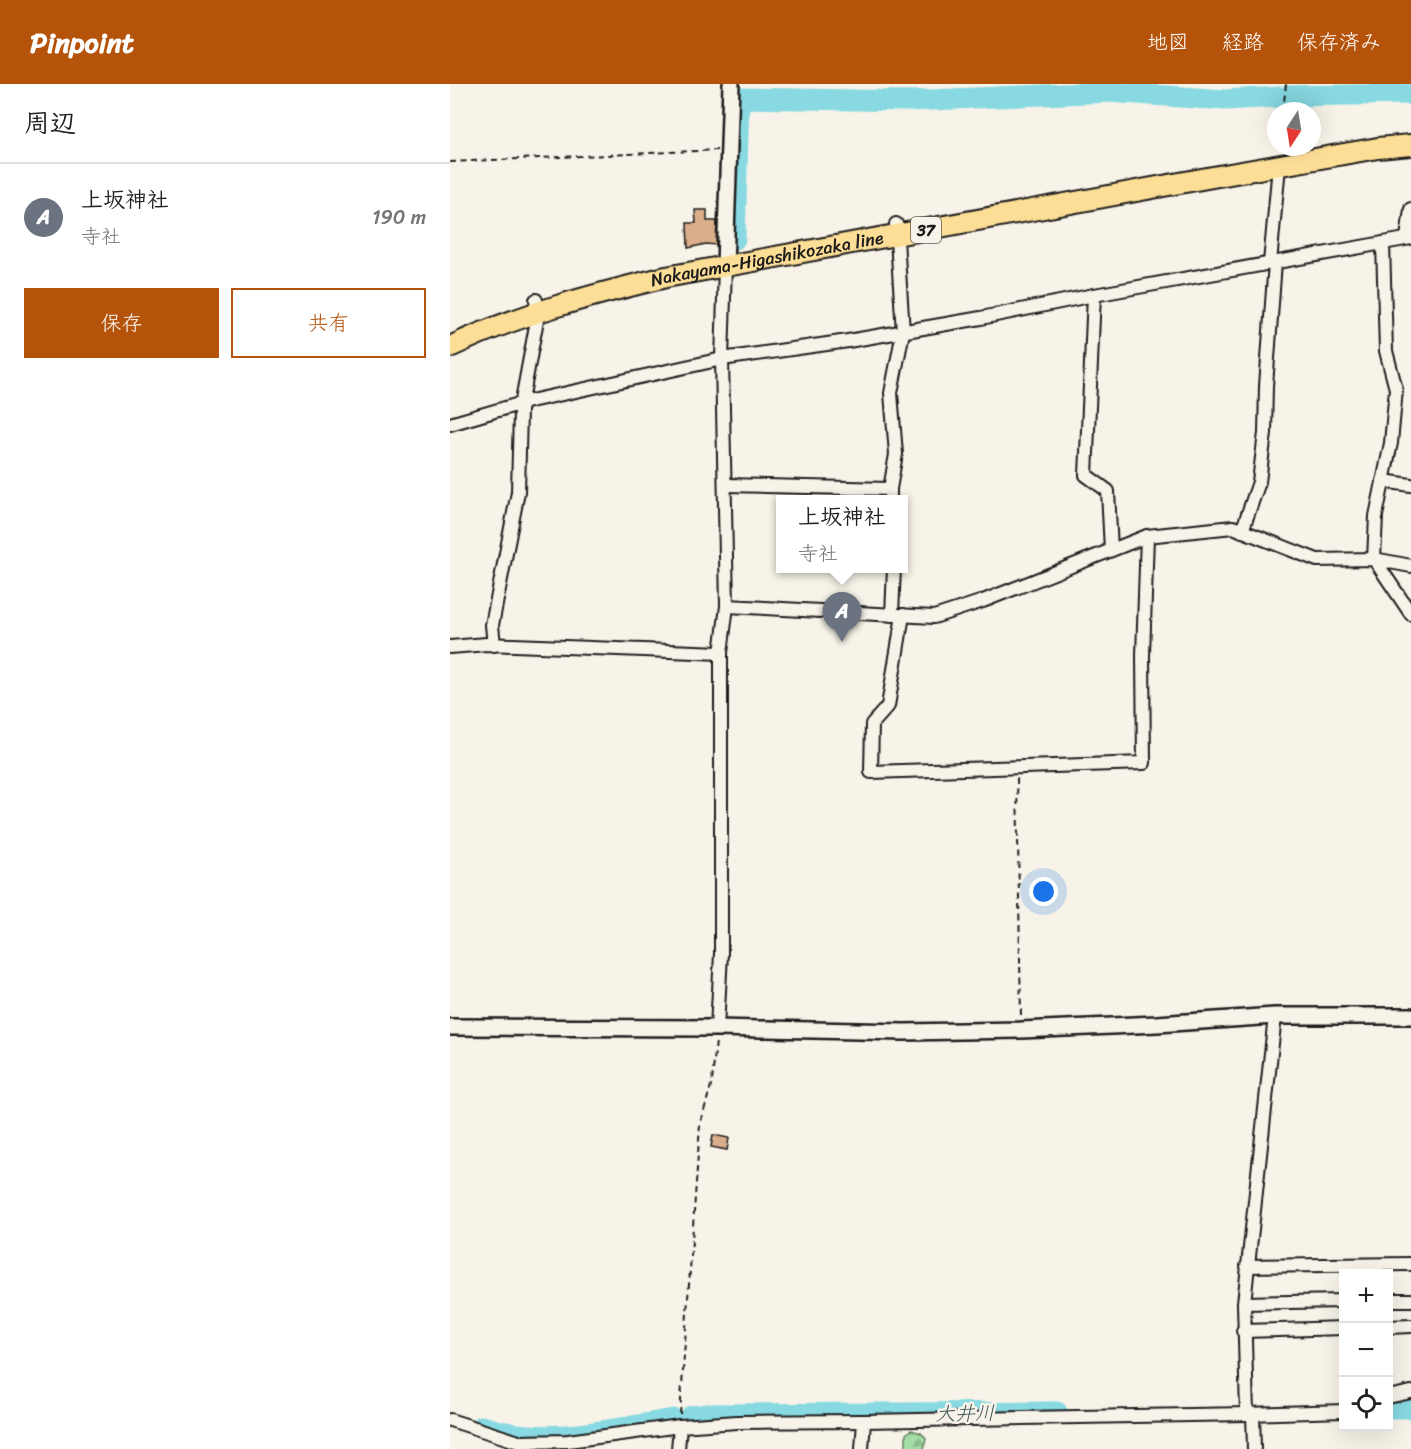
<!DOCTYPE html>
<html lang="ja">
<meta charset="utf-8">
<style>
body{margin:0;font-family:Sriracha,"Klee One",sans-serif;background:#f6f6f6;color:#222}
.controls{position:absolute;right:18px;bottom:18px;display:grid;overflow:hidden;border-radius:0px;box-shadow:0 6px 24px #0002}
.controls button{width:54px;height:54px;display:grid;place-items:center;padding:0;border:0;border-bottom:2px solid #e0e0e0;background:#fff;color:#222;font:30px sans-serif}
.compass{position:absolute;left:817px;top:18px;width:54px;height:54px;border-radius:50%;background:#fff;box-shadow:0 6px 24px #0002;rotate:192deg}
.you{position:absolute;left:594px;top:808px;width:21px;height:21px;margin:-15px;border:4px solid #fff;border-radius:50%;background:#1a73e8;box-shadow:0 0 0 9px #1a73e833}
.badge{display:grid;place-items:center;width:39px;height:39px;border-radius:50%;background:#b45309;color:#fff;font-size:20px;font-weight:700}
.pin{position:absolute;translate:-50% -50px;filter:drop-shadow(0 2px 3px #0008)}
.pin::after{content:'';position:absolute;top:32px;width:21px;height:18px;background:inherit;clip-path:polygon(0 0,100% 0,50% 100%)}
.popup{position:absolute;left:326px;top:411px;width:132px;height:78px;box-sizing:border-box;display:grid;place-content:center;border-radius:0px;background:#fff;filter:drop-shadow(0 2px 4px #0005);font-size:20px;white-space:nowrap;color:#767676}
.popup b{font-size:22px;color:#222}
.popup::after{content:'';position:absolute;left:50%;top:100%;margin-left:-12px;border:12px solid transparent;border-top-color:#fff}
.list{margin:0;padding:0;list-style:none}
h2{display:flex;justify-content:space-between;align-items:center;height:78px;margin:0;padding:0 24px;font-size:26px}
h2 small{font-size:20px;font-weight:400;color:#767676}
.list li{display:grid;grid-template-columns:39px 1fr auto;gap:18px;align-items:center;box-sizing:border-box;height:108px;padding:0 24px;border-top:2px solid #e0e0e0}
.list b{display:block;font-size:22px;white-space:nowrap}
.list p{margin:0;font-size:20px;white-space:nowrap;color:#767676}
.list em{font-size:20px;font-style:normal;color:#767676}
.actions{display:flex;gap:12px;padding:18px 24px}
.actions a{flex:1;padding:14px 0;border:2px solid #b45309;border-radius:0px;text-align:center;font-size:21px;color:#b45309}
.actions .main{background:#b45309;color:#fff}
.icon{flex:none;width:33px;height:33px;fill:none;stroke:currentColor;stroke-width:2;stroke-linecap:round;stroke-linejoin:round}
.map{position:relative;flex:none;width:961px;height:1365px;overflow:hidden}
header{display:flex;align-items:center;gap:36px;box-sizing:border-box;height:84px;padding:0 30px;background:#b45309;color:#fff}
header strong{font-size:28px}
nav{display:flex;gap:33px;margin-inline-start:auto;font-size:21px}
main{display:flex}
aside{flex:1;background:#fff}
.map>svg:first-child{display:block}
.forest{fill:url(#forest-firs);stroke:#5f7d61;stroke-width:1.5}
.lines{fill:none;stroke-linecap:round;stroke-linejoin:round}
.river{stroke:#88d9e2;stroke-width:21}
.building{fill:#daae8b;stroke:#1c1c1c;stroke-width:1.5}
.minor-casing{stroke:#1c1c1c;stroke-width:16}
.tertiary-casing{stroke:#1c1c1c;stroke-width:20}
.primary-casing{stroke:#1c1c1c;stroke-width:24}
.path{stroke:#1c1c1c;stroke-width:2;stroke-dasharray:6 4.5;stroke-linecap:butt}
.minor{stroke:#f7f3e8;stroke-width:12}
.tertiary{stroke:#f7f3e8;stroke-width:15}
.primary{stroke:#fdde96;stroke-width:20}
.labels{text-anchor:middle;stroke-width:5;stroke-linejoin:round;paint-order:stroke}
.shield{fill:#f7f3e8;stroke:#5e5c59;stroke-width:1.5}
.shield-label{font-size:16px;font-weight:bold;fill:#1c1c1c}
.street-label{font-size:18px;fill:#1c1c1c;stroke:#f7f3e8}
.water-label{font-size:20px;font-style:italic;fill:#3c5557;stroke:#f7f3e8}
</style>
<header>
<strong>Pinpoint</strong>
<nav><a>地図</a><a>経路</a><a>保存済み</a></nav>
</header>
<main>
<aside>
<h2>周辺<small></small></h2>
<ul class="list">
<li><span class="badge" style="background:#6b7280">A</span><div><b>上坂神社</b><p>寺社</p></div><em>190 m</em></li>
</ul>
<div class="actions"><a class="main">保存</a><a>共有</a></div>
</aside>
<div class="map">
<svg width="961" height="1365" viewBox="0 0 961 1365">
<defs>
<pattern id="forest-firs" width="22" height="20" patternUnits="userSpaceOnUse" patternTransform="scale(1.5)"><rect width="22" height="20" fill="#a2dea6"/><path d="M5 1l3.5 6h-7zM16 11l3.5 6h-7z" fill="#8bbe8e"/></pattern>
</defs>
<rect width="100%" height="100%" fill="#f7f3e8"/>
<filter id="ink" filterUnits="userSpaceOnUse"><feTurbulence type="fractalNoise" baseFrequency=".0167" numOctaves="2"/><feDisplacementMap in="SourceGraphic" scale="12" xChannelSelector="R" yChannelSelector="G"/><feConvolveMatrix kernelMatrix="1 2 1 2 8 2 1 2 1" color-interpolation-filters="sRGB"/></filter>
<g filter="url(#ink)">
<polygon class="forest" points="461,1346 471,1349 476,1354 474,1365 456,1365 456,1350"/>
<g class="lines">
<g class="river">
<polyline points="838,12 961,10"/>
<polyline points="285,155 289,14 460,17 658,8 775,16 831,13"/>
<polyline points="938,1324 961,1324"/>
<polyline points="241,1332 258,1330 607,1328"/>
<path d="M32 1342C94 1363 160 1345 223 1335"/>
</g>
</g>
<g class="building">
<polygon points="245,126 257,126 257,137 267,137 266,161 256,160 238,164 237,139 246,139"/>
<polygon points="263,1051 279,1054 277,1066 261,1063"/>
</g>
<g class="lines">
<g class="minor-casing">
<g id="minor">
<polyline points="957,154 961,125"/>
<polyline points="933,159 936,267 946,305 941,359 926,432 924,475 961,482"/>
<polyline points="820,179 829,82"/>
<polyline points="644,211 636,391 658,407 661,466"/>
<polyline points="0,340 76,318 272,275 398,257 531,234 644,211 961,154"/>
<polyline points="933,397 961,401"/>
<polyline points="275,401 440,405 440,416"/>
<polyline points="440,405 446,370 441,309 453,248 446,140"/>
<polyline points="792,447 809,398 815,349 816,302 825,178"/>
<polyline points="277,522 484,533 533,517 697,452 783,443 867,476 924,475 961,530"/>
<polyline points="442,531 444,484"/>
<polyline points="453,531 438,622 422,640 421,688 694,679 693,571 697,452"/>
<polyline points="44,561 42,541 68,408 70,327 87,236 88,226 86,216"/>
<polyline points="0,563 37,560 271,569"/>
<polyline points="267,944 271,870 271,569 277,522 272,275 275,182"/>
<polyline points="797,1182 961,1180"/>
<polyline points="938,1216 961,1216"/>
<polyline points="794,1219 894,1217"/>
<polyline points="938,1243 961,1242"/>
<polyline points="793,1247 894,1244"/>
<polyline points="938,1313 961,1308"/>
<polyline points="797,1330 894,1327"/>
<polyline points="803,1330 804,1365"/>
<polyline points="0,1336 69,1358 118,1357 230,1342 287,1338 414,1337"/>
<polyline points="228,1365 230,1342"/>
<polyline points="412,1365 414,1337 797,1330 794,1219 825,932"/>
</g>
</g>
<g class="tertiary-casing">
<g id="tertiary">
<polyline points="275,182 281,0"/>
<polyline points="0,943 267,944 454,948 571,946 707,940 825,932 961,932"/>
</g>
</g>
<g class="primary-casing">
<g id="primary">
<path id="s1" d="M0 263C69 230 142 211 216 193L757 94 928 64 961 61"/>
</g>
</g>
<g class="path">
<polyline points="833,27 836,0"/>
<polyline points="0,78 267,66"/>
<polyline points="567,694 571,934"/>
<polyline points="230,1330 250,1041 262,998 266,957"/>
</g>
<use href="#minor" class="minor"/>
<use href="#tertiary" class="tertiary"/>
<use href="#primary" class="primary"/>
</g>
</g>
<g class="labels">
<rect class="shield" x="461" y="133" width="30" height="26" rx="4.5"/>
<g class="shield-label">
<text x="476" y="152">37</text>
</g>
<g class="street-label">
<text dy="6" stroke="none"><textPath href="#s1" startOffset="330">Nakayama-Higashikozaka line</textPath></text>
</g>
<g class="water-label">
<text transform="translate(515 1329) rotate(-1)" y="7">大井川</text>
</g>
</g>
</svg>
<div class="controls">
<button>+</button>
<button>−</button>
<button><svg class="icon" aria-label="locate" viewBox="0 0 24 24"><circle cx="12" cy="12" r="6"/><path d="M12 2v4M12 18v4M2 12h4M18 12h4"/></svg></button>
</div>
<svg class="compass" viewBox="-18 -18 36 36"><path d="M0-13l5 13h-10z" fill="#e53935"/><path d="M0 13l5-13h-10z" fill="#767676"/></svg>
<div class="you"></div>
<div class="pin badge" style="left:392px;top:558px;background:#6b7280">A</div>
<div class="popup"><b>上坂神社</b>寺社</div>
</div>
</main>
